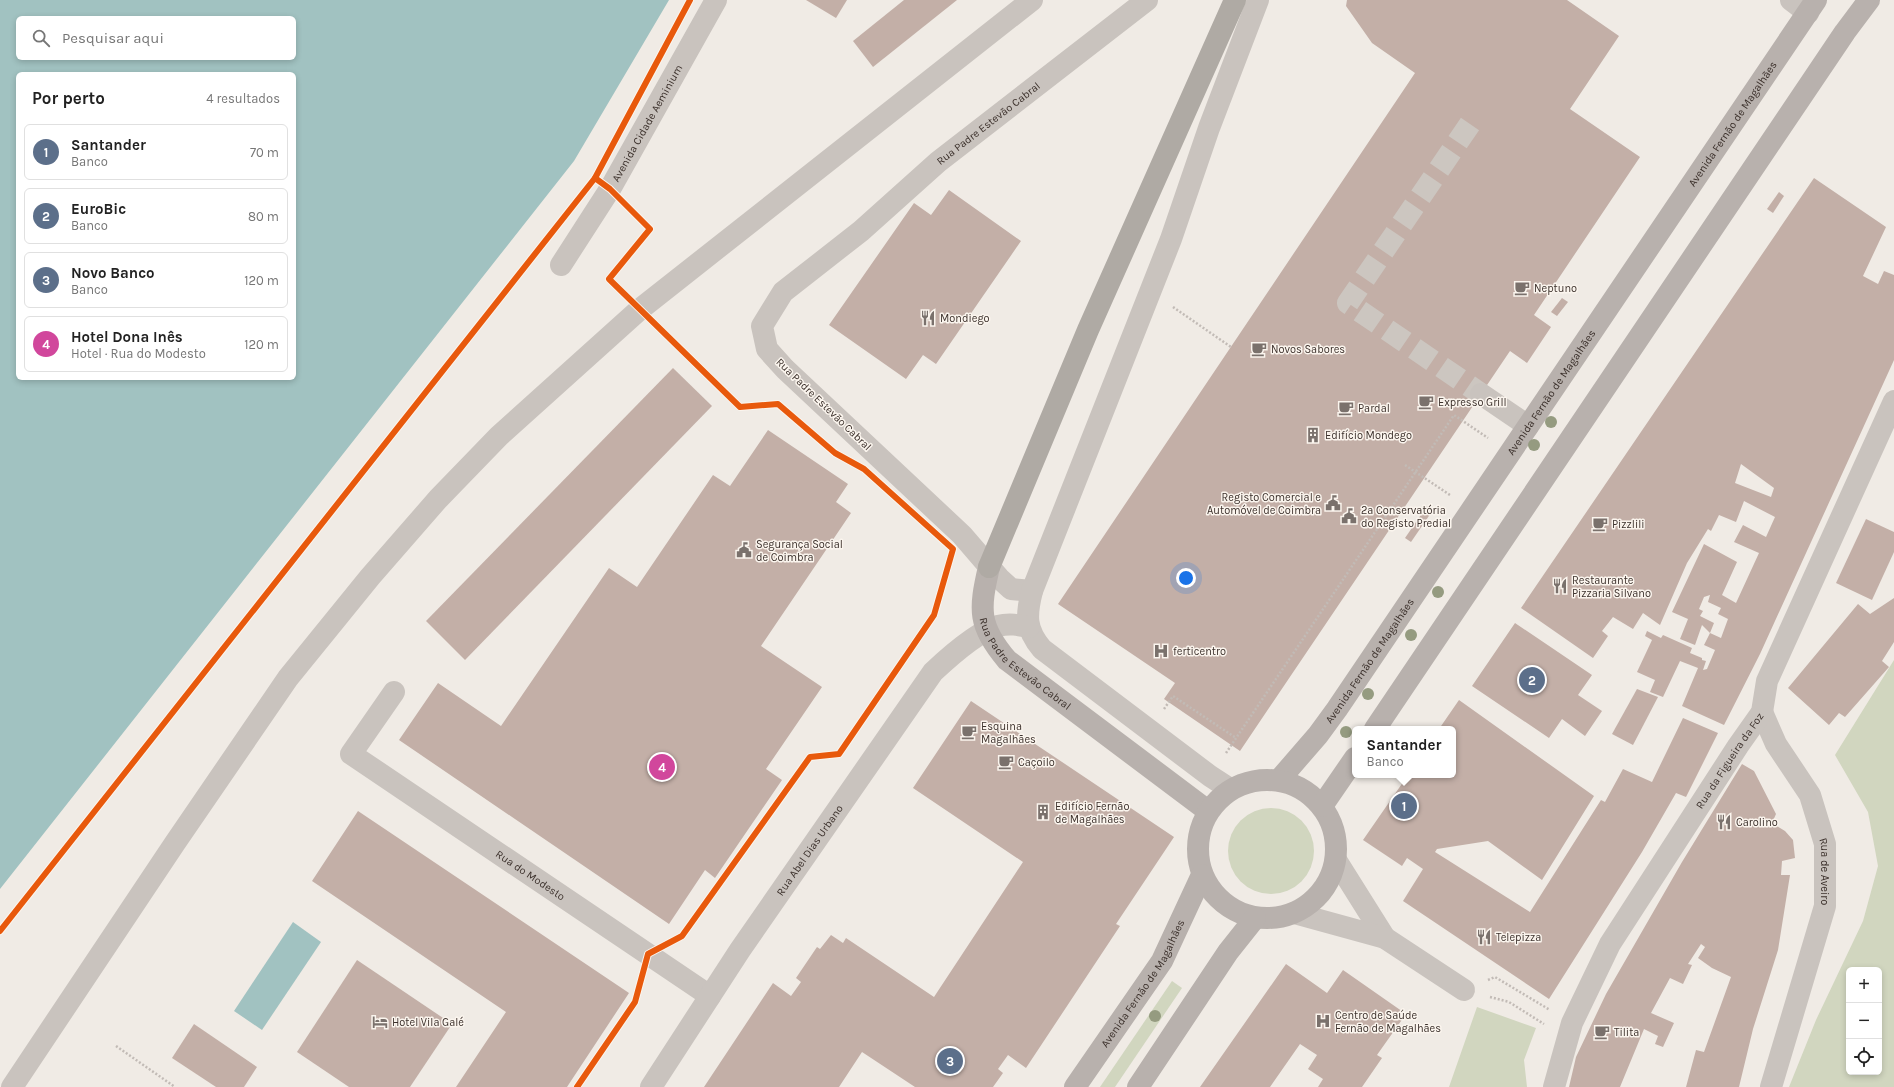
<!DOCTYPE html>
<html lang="pt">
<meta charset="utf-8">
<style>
body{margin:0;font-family:Karla,sans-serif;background:#f6f6f6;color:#222}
.controls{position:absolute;right:12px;bottom:12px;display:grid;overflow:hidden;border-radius:6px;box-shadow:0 2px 6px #0003}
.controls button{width:36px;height:36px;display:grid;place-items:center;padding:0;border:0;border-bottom:1px solid #e0e0e0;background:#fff;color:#222;font:20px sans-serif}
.you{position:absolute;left:1186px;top:578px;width:14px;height:14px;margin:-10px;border:3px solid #fff;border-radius:50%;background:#1a73e8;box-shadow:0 0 0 6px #1a73e833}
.badge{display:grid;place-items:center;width:26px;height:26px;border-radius:50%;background:#7a716c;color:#fff;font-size:13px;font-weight:700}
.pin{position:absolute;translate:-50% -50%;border:2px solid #fff;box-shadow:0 1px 4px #0006}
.popup{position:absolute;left:1352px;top:726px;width:104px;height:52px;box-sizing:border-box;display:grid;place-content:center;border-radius:6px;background:#fff;filter:drop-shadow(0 1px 3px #0005);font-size:13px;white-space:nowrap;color:#767676}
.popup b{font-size:15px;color:#222}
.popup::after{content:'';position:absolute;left:50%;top:100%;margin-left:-8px;border:8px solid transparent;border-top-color:#fff}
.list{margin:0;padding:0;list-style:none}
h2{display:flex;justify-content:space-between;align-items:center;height:52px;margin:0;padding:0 16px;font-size:17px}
h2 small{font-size:13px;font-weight:400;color:#767676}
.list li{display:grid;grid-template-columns:26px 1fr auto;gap:12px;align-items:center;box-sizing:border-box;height:56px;margin:0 8px 8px;padding:0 8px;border:1px solid #e0e0e0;border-radius:6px}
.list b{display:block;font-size:15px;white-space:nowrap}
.list p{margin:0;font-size:13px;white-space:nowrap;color:#767676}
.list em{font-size:13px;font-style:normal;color:#767676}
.icon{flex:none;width:22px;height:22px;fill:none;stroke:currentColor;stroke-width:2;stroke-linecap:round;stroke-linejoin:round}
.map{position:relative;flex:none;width:1894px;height:1087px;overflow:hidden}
.search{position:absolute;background:#fff;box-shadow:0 2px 6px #0003;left:16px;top:16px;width:280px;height:44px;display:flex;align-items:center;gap:10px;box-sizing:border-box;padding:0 14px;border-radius:6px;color:#767676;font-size:15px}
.panel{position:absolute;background:#fff;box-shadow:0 2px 6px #0003;left:16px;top:72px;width:280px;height:308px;border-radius:6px}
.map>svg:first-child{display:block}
.green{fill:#d1d6bf;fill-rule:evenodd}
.water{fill:#a1c2c1;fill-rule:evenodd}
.building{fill:#c3afa7;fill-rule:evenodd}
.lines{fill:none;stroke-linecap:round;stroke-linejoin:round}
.minor-tunnel{stroke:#ccc6c0;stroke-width:22;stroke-dasharray:22 11;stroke-linecap:butt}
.path{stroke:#c2bbb6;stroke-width:2.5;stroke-dasharray:2 2;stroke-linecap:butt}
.minor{stroke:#c9c3be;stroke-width:22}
.major{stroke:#b8b1ad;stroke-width:22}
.highway{stroke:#afaaa4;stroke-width:22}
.cycleway-casing{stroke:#fbf5ee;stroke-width:8}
.cycleway{stroke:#e8590c;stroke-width:6}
.tree{fill:#959b80}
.labels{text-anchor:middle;stroke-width:3;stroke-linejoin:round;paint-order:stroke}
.street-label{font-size:11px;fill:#3b302b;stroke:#fbf5ee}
.poi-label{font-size:11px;fill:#3b302b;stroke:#fbf5ee;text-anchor:start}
</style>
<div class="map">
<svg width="1894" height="1087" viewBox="0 0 1894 1087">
<rect width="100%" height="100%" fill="#f0ebe5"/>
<g class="green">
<path d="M1894 660V1087H1789L1816 1020 1863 921 1878 866 1868 812 1835 755ZM1849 970H1879V1072H1849Z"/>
<circle cx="1271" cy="851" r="43"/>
<polygon points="1172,981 1182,988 1115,1087 1100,1087"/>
<polygon points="1477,1007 1536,1028 1524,1060 1527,1087 1449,1087"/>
</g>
<g class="water">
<path d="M0 0H669L574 161 0 889ZM18 18H294V58H18ZM18 74H294V378H18Z"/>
<polygon points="293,922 321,942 262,1030 234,1011"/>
</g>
<g class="building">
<polygon points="806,0 847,0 836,18"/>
<polygon points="904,0 957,0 873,67 853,41"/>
<polygon points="1347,0 1567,0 1619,36 1570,109 1640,157 1534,315 1551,327 1527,363 1510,351 1240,751 1164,699 1175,683 1058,604 1415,73 1372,43 1346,6"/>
<path d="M1814 178 1886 227 1863 276 1878 284 1884 271 1894 275V360L1760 654 1724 725 1682 706 1698 668 1680 661 1663 697 1650 692 1655 680 1637 672 1652 640 1645 636 1647 631 1661 638 1663 635 1692 648 1690 653 1702 658V660L1706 661 1703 670 1707 669 1715 650 1704 645 1710 633 1721 638 1728 619 1718 614 1721 608 1708 602 1710 595 1704 597 1699 609 1703 611 1700 616 1714 623 1710 633 1702 625 1695 645 1680 639 1688 619 1672 612 1704 544 1737 562 1722 595 1736 603 1759 553 1734 542 1743 525 1766 537 1775 517 1744 501 1736 522 1719 515 1711 531 1708 529 1687 563 1660 625 1643 613 1633 629 1613 617 1602 631 1608 636 1593 658 1521 608ZM1741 464 1774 488 1771 497 1735 483Z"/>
<polygon points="949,190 1021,241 936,364 923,355 906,379 829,325 914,203 931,215"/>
<polygon points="1779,192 1784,196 1773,213 1767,209"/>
<polygon points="1562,298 1568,302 1557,316 1551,312"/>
<polygon points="673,368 712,406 465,660 426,621"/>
<polygon points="768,430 848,484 836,502 851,513 761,646 822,687 766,769 782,780 715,878 705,870 669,924 399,740 438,683 501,726 609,568 637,587 713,475 730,486"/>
<polygon points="1427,506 1433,510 1411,542 1405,538"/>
<polygon points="1866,519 1894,532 1894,552 1872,600 1836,583"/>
<polygon points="1894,598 1894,642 1882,661 1889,667 1845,717 1839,713 1829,725 1788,688 1858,604 1870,614"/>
<polygon points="1515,623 1592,675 1578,695 1602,711 1585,736 1562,719 1549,738 1472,686"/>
<polygon points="1637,689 1658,697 1633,745 1612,734"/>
<polygon points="1459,700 1594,796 1542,880 1488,841 1437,849 1435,852 1530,912 1601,800 1605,802 1623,769 1652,782 1683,718 1718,733 1686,797 1676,793 1642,852 1549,999 1403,901 1423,869 1407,858 1402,866 1363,840 1408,775 1453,775 1453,729 1439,729"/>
<polygon points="971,701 1174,837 1116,924 1120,926 1026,1068 1008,1055 998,1069 1003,1073 993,1087 915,1087 862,1052 839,1087 704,1087 773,983 791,996 801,982 796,978 817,947 820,949 831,935 843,943 846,938 934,997 1023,862 913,788"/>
<polygon points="1742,764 1754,771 1776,814 1772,823 1785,831 1793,840 1795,858 1782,861 1781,875 1790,875 1778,950 1753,1029 1739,1087 1686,1087 1696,1050 1704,1052 1731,977 1712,968 1698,958 1705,947 1701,944 1688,964 1692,965 1683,984 1670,978 1651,1013 1674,1023 1663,1047 1655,1044 1658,1036 1644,1029 1620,1087 1569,1087 1576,1057 1606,994 1682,862"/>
<polygon points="358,811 629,993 567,1087 456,1087 506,1012 312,881"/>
<polygon points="357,960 452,1024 410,1087 349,1087 297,1052"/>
<polygon points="1286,964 1327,993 1343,970 1406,1014 1377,1055 1382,1058 1362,1087 1318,1087 1323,1079 1308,1069 1317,1055 1300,1044 1270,1087 1200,1087"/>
<polygon points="194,1024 257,1067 244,1087 216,1087 172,1058"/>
</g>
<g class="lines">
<polyline class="minor-tunnel" points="1470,124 1348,303 1481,394"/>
<g class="path">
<polyline points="1173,307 1231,347"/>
<polyline points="1405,465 1450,495"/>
<polyline points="1164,709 1173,696 1236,738"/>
<polyline points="1226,753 1454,415 1488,438"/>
<polyline points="0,931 535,254"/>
<polyline points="675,940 682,936 810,757 839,754"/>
<polyline points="1488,980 1495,977 1550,1010"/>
<polyline points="1490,997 1509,1002 1544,1024"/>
<polyline points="116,1046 175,1087"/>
<polyline points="600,1052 635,1002 641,982"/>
</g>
<g class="minor">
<polyline points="1791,0 1808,13"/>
<path id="s1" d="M561 265 610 189 716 0"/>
<polyline points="1481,394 1528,426"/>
<path id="s2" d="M1032 591 1011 589 999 578 962 535 785 369 767 349 762 326 783 292 861 231 938 162 1147 0"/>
<path id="s3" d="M394 692 351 754 710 996"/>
<path id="s4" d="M1762 712 1776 744 1810 795 1825 844V906L1771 1087"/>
<path d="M1230 789 1210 776 1042 649C1025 629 1026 615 1032 591L1171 239 1209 128 1258 0"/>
<polyline points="1336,860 1385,938"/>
<polyline points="1294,913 1385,938 1464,990"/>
<polyline points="12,1087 175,843 288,678 370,577 438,499 499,436 639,310 1032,0"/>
<path id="s5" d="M651 1087 740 950 933 672C949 657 978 631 998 626 1009 623 1019 625 1029 627"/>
<path id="s6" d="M1554 1087 1572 1023 1610 944 1738 746 1762 712 1767 681 1894 401"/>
</g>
<g class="major">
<path id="s7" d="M989 567C979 610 978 626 1007 660L1208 811"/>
<polyline points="1375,729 1845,32 1869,0"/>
<path id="s8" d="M1279 780 1318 735 1337 709 1816 0"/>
<circle cx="1267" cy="849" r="69"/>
<polyline points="1322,806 1355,758"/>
<path id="s9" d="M1075 1087 1162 961 1202 875"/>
<polyline points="1138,1087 1228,952 1255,918"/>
</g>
<polyline class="highway" points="989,567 1088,330 1235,0"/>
<g class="cycleway-casing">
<g id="cycleway">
<polyline points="0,931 595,178 690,0"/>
<polyline points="577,1087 635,1002 648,954 682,936 810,757 839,754 934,615 953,549 864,469 835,453 778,404 740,407 609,279 650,229 610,189 595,178"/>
</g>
</g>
<use href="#cycleway" class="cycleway"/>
</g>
<g class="tree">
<circle cx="1551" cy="422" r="6"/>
<circle cx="1534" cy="445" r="6"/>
<circle cx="1438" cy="592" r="6"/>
<circle cx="1411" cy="635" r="6"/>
<circle cx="1368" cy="694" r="6"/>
<circle cx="1346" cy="732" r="6"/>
<circle cx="1155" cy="1016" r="6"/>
</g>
<defs>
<g id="cafe-bare" transform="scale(1.2)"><path d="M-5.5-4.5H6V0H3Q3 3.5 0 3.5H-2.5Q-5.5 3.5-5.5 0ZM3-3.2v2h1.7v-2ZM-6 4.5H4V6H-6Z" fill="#7a716c" stroke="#fbf5ee" stroke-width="2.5" paint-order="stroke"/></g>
<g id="restaurant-bare" transform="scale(1.2)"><path d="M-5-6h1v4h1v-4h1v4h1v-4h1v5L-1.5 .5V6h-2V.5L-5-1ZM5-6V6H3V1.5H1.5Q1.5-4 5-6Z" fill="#7a716c" stroke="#fbf5ee" stroke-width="2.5" paint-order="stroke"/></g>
<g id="building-bare" transform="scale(1.2)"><path d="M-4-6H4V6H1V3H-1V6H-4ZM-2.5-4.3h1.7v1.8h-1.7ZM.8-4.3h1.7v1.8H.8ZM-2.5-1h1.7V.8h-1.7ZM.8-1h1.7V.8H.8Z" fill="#7a716c" stroke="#fbf5ee" stroke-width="2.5" paint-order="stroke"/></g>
<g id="civic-bare" transform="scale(1.2)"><path d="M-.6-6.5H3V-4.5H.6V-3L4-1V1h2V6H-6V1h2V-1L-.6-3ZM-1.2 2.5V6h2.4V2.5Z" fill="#7a716c" stroke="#fbf5ee" stroke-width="2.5" paint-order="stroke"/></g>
<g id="hospital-bare" transform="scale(1.2)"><path d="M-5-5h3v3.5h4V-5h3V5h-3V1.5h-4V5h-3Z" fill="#7a716c" stroke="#fbf5ee" stroke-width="2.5" paint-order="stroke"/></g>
<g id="hotel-bare" transform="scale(1.2)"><path d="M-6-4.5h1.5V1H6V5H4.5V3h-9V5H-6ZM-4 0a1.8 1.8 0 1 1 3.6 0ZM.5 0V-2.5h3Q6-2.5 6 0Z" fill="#7a716c" stroke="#fbf5ee" stroke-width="2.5" paint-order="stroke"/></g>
</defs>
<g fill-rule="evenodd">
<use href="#cafe-bare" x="1522" y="288"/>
<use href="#restaurant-bare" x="928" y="318"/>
<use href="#cafe-bare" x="1259" y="349"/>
<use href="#cafe-bare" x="1426" y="402"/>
<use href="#cafe-bare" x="1346" y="408"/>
<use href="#building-bare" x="1313" y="435"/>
<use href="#civic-bare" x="1333" y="503"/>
<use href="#civic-bare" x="1349" y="516"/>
<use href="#cafe-bare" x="1600" y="524"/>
<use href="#civic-bare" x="744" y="550"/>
<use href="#restaurant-bare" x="1560" y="586"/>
<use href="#hospital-bare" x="1161" y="651"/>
<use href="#cafe-bare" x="969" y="732"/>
<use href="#cafe-bare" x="1006" y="762"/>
<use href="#building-bare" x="1043" y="812"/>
<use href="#restaurant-bare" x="1724" y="822"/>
<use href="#restaurant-bare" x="1484" y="937"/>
<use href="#hospital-bare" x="1323" y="1021"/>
<use href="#hotel-bare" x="380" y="1022"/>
<use href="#cafe-bare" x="1602" y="1032"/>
</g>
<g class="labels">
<g class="street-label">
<text dy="4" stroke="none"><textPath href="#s2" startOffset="693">Rua Padre Estevão Cabral</textPath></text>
<text dy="4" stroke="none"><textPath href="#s1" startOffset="166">Avenida Cidade Aeminium</textPath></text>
<text dy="4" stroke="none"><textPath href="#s8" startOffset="798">Avenida Fernão de Magalhães</textPath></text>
<text dy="4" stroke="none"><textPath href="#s8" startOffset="474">Avenida Fernão de Magalhães</textPath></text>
<text transform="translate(824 404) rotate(44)" y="4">Rua Padre Estevão Cabral</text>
<text dy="4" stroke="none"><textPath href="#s7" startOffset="115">Rua Padre Estevão Cabral</textPath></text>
<text dy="4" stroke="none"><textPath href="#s8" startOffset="150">Avenida Fernão de Magalhães</textPath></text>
<text dy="4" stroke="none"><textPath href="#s6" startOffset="373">Rua da Figueira da Foz</textPath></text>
<text dy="4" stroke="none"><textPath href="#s5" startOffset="285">Rua Abel Dias Urbano</textPath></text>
<text dy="4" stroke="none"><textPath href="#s4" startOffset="175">Rua de Aveiro</textPath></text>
<text dy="4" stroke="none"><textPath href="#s3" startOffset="292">Rua do Modesto</textPath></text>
<text dy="4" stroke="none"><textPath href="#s9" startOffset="124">Avenida Fernão de Magalhães</textPath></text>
</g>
<g class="poi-label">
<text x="1534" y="292">Neptuno</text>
<text x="940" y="322">Mondiego</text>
<text x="1271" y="353">Novos Sabores</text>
<text x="1438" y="406">Expresso Grill</text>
<text x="1358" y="412">Pardal</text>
<text x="1325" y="439">Edifício Mondego</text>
<text x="1321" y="501" text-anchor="end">Registo Comercial e<tspan x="1321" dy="13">Automóvel de Coimbra</tspan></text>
<text x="1361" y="514">2a Conservatória<tspan x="1361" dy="13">do Registo Predial</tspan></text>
<text x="1612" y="528">Pizzlili</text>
<text x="756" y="548">Segurança Social<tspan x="756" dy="13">de Coimbra</tspan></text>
<text x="1572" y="584">Restaurante<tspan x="1572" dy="13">Pizzaria Silvano</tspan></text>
<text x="1173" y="655">ferticentro</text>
<text x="981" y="730">Esquina<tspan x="981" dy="13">Magalhães</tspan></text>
<text x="1018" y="766">Caçoilo</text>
<text x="1055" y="810">Edifício Fernão<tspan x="1055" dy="13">de Magalhães</tspan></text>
<text x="1736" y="826">Carolino</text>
<text x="1496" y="941">Telepizza</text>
<text x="1335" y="1019">Centro de Saúde<tspan x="1335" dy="13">Fernão de Magalhães</tspan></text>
<text x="392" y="1026">Hotel Vila Galé</text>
<text x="1614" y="1036">Tilita</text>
</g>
</g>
</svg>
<div class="controls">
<button>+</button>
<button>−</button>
<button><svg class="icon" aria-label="locate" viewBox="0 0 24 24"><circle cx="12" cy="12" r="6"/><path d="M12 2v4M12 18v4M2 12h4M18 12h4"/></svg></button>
</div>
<div class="you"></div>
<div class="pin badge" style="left:1404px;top:806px;background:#5c6f8a">1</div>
<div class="popup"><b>Santander</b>Banco</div>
<div class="pin badge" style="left:1532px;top:680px;background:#5c6f8a">2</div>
<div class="pin badge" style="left:950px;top:1061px;background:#5c6f8a">3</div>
<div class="pin badge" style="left:662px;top:767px;background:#d1479c">4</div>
<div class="search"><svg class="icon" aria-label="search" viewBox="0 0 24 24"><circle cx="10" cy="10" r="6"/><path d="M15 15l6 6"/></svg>Pesquisar aqui</div>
<section class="panel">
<h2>Por perto<small>4 resultados</small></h2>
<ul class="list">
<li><span class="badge" style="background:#5c6f8a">1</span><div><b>Santander</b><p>Banco</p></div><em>70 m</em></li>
<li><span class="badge" style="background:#5c6f8a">2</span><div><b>EuroBic</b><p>Banco</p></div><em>80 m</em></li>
<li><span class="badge" style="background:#5c6f8a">3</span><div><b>Novo Banco</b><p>Banco</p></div><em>120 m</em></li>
<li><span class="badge" style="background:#d1479c">4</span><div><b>Hotel Dona Inês</b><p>Hotel · Rua do Modesto</p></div><em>120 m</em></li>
</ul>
</section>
</div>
